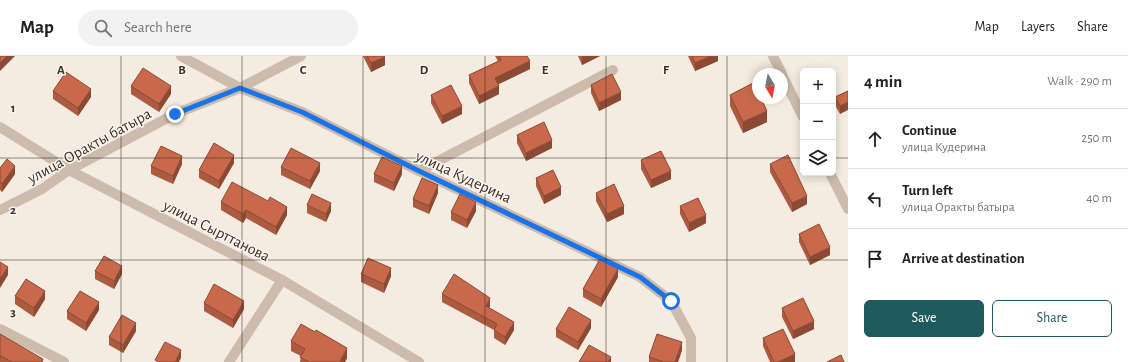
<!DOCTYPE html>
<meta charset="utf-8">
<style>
body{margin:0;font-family:"Alegreya Sans",sans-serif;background:#f2f2f2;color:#222}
.controls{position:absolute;right:12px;top:12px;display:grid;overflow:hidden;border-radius:6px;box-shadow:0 2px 10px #0003}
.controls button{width:36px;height:36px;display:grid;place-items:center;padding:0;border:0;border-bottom:1px solid #e0e0e0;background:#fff;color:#222;font:20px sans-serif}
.compass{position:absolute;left:752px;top:12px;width:36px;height:36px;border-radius:50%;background:#fff;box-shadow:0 2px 10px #0003;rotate:170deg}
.stop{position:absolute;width:12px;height:12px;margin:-9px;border:3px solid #1a73e8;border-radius:50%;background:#fff}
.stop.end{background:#1a73e8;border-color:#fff;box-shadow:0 1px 4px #0008}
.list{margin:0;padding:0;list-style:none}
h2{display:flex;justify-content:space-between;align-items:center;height:52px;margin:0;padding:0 16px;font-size:17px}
h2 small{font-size:13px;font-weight:400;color:#767676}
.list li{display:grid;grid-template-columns:26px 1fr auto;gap:12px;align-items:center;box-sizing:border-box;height:60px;padding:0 16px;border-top:1px solid #e0e0e0}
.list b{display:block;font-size:15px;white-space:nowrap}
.list p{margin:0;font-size:13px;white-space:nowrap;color:#767676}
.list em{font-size:13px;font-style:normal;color:#767676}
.actions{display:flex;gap:8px;padding:12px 16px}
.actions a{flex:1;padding:9px 0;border:1px solid #1f5a5e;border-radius:6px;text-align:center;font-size:14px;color:#1f5a5e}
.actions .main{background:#1f5a5e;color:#fff}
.icon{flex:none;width:22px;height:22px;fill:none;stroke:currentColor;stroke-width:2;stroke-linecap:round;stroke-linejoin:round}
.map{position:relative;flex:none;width:848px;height:306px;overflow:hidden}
header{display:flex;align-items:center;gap:24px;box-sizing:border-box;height:56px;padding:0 20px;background:#fff;border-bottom:1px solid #e0e0e0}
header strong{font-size:19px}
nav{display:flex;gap:22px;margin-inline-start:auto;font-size:14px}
.search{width:280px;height:36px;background:#f2f2f2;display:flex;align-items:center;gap:10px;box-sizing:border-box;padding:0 14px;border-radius:22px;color:#767676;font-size:15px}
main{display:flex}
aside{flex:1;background:#fff}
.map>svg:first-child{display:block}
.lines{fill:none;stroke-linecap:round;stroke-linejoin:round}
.minor{stroke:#cdbbac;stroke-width:10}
.wall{fill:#ac5a40}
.shaded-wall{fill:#8c4a34}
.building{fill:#c8694b;stroke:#8c4a34}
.route{stroke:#1a73e8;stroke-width:5}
.grid{fill:none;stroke:#3b302b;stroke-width:1;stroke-opacity:0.55}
.labels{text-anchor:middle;stroke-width:3;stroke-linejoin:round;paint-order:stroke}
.street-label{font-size:16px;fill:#3b302b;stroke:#fbf5ee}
.grid-label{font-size:13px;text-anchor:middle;font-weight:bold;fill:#3b302b;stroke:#fbf5ee;stroke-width:3;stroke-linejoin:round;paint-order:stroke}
</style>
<header>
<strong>Map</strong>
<div class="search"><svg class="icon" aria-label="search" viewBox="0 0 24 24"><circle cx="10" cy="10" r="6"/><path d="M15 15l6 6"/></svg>Search here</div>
<nav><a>Map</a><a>Layers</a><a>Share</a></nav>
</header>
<main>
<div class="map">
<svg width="848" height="306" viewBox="0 0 848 306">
<rect width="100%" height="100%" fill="#f4ebe1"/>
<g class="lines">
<g class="minor">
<polyline points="181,0 240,32 302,56 419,115 640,221 671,245 691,282 691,306"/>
<polyline points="773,0 782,18"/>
<polyline points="782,19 803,61"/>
<polyline points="0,71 69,114 282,224 419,306"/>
<polyline points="419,115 613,14"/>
<polyline points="830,117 848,153"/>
<polyline points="0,154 42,133 69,114 175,58 240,32 301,0"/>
<polyline points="0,273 64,306"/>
<polyline points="229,306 282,224"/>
</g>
</g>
<g class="wall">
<polygon points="363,0 384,0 385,9 371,16"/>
<polygon points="495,0 527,0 530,13 498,28 499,38 479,48 469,27 469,19 498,5"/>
<polygon points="578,0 600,0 582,9"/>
<polygon points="688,0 718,0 718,5 695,15"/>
<polygon points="591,29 621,44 599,55 591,37"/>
<polygon points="131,30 171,38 159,56 131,38"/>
<polygon points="53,35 91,41 78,60 53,43"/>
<polygon points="848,35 840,58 835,49 835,41"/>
<polygon points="431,39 462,58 442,68 431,47"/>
<polygon points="730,39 767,66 743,77 730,50"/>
<polygon points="517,79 552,92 526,105 517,87"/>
<polygon points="641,104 671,123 651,132 641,113"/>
<polygon points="234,107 219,133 199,122 199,114"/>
<polygon points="182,108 173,128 151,118 151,110"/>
<polygon points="770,108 807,148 792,156 770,116"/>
<polygon points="281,111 320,115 310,133 281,119"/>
<polygon points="0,112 15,118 2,136 0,134"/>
<polygon points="374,118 402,118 394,135 374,126"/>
<polygon points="536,122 561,139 544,148 536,130"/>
<polygon points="438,137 429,158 413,151 413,143"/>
<polygon points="596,137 624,158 607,166 596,145"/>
<polygon points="268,145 287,159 276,179 246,162 243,167 221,154 221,146"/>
<polygon points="307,149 331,155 326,166 307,157"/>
<polygon points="680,150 706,167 689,176 680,158"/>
<polygon points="476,155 467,172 451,164 451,156"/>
<polygon points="799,178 830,199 810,209 799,186"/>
<polygon points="95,215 122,218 114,233 95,223"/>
<polygon points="361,218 391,220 384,237 361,226"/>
<polygon points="618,221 601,251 583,241 583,233"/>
<polygon points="442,238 490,250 489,252 514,274 505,289 494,282 494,274 442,246"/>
<polygon points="15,240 45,243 34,261 15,248"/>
<polygon points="204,247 244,253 233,272 204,255"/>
<polygon points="782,252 814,273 793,283 782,261"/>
<polygon points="99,254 86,275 67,263 67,255"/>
<polygon points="591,272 578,294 556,281 556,273"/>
<polygon points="136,275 123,297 109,289 109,281"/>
<polygon points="0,278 43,306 0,306"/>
<polygon points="763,282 795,306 770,306 763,290"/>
<polygon points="291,285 347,302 345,306 300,306 301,300 291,295"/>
<polygon points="682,294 678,306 649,306 649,301"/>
</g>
<g class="shaded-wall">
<polygon points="7,0 15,0 0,15 0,7"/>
<polygon points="584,0 600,0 582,9 582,1"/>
<polygon points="711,0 718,0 718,5 695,15 695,7"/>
<polygon points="385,1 385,9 371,16 371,7"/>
<polygon points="530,5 530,13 495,30 495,22"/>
<polygon points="171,30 171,38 159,56 159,48"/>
<polygon points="499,30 499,38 479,48 479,40"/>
<polygon points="91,33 91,41 78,60 78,52"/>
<polygon points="621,36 621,44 599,55 599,47"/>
<polygon points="848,46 848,54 840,58 840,50"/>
<polygon points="462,50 462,58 442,68 442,60"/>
<polygon points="767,55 767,66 743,77 743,66"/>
<polygon points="552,84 552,92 526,105 526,97"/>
<polygon points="234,99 234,107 219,133 219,125"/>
<polygon points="182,100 182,108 173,128 173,120"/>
<polygon points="320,107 320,115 310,133 310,125"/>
<polygon points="15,110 15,118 2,136 2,128"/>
<polygon points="402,110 402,118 394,135 394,127"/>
<polygon points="671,115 671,123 651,132 651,124"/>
<polygon points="438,129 438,137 429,158 429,150"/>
<polygon points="561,131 561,139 544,148 544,140"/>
<polygon points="807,140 807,148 792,156 792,147"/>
<polygon points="476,146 476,155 467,172 467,164"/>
<polygon points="331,147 331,155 326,166 326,158"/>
<polygon points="624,150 624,158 607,166 607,158"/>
<polygon points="287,151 287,159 276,179 276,171"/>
<polygon points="246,154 246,162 243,167 243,158"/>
<polygon points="706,159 706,167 689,176 689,167"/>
<polygon points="830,191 830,199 810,209 810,201"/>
<polygon points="122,210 122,218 114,233 114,225"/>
<polygon points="8,211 8,219 0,232 0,223"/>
<polygon points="391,212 391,220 384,237 384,228"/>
<polygon points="618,213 618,221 601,251 601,243"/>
<polygon points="45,235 45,243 34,261 34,252"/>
<polygon points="490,242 490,250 486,258 486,250"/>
<polygon points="244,245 244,253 233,272 233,264"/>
<polygon points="99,246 99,254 86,275 86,267"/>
<polygon points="591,264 591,272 578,294 578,286"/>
<polygon points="814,265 814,273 793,283 793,275"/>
<polygon points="514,266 514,274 505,289 505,281"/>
<polygon points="136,267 136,275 123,297 123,289"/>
<polygon points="682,286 682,294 678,306 675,306"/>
<polygon points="347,292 347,302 345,306 340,306"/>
<polygon points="181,294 181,302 179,306 175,306"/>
<polygon points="795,298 795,306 778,306"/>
<polygon points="611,301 611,306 608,306"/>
</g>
<g class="building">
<polygon points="0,0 7,0 0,7"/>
<polygon points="367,0 384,0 385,1 371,7"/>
<polygon points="499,0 527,0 530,5 495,22 499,30 479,40 469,19 501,4"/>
<polygon points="692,0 711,0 695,7"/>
<polygon points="143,12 171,30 159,48 131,30"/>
<polygon points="66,16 91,33 78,52 53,35"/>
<polygon points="612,18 621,36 599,47 591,29"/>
<polygon points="753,27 758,37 758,42 761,42 767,55 743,66 730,39"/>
<polygon points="451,29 462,50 442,60 431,39"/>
<polygon points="848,35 848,46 840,50 835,41"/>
<polygon points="544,66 552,84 526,97 517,79"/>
<polygon points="214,87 234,99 219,125 199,114"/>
<polygon points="161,90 182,100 173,120 151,110"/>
<polygon points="291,92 320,107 310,125 281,111"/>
<polygon points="661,95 671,115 651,124 641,104"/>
<polygon points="788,99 807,140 792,147 770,108"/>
<polygon points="382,101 402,110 394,127 374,118"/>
<polygon points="7,103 15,110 2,128 0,126 0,112"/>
<polygon points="553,114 561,131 544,140 536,122"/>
<polygon points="422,122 438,129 429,150 413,143"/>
<polygon points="232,126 268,145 270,141 287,151 276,171 246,154 243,158 221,146"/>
<polygon points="614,128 624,150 607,158 596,137"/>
<polygon points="312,138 331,147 326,158 307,149"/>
<polygon points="460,138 476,146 467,164 451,156"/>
<polygon points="698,142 706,159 689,167 680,150"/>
<polygon points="819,168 830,191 810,201 799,178"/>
<polygon points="104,200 122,210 114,225 95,215"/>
<polygon points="368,202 391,212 384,228 361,218"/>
<polygon points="600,203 618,213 601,243 583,233"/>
<polygon points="0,206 8,211 0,223"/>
<polygon points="454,218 490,242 486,250 514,266 505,281 494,274 497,268 442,238"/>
<polygon points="26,223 45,235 34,252 15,240"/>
<polygon points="214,228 244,245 233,264 204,247"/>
<polygon points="80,235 99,246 86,267 67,255"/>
<polygon points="803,242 814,265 793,275 782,252"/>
<polygon points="569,251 591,264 578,286 556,273"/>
<polygon points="122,259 136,267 123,289 109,281"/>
<polygon points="301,268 315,276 316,274 347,292 340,305 342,306 309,306 300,301 305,293 291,285"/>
<polygon points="783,273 795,298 778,306 774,306 763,282"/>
<polygon points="0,278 43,303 42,306 12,306 1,300 0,302"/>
<polygon points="657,278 682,286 675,306 664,306 649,301"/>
<polygon points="165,286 181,294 175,306 158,306 155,304"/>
<polygon points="589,289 611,301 608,306 579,306"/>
<polygon points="841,299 844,306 827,306"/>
</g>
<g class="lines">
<polyline class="route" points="175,58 240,32 302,56 419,115 640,221 671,245"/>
</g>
<path class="grid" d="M121 0V306M242 0V306M363 0V306M485 0V306M606 0V306M727 0V306M0 102H803M833 102H848M0 204H848"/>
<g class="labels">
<g class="street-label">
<text transform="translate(89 89) rotate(-29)" y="6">улица Оракты батыра</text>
<text transform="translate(464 120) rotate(25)" y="6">улица Кудерина</text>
<text transform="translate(217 174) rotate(27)" y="6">улица Сырттанова</text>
</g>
</g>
<g class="grid-label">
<text x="61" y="18">A</text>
<text x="182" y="18">B</text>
<text x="303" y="18">C</text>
<text x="424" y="18">D</text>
<text x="545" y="18">E</text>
<text x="666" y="18">F</text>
<text x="13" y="56">1</text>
<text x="13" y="158">2</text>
<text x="13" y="260">3</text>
</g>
</svg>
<div class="controls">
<button>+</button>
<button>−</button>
<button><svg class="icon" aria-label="layers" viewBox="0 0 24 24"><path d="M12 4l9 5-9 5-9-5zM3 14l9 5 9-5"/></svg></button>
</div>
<svg class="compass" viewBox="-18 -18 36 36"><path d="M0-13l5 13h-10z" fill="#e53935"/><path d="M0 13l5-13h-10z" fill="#767676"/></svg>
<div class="stop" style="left:671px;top:245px"></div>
<div class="stop end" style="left:175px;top:58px"></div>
</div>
<aside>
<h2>4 min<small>Walk · 290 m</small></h2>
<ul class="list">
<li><svg class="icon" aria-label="ahead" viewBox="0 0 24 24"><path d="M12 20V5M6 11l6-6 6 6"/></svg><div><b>Continue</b><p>улица Кудерина</p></div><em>250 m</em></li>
<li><svg class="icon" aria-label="left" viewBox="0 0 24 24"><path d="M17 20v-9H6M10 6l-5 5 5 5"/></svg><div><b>Turn left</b><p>улица Оракты батыра</p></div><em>40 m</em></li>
<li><svg class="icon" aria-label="arrive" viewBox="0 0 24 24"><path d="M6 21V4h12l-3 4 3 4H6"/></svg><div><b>Arrive at destination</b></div></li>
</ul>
<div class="actions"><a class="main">Save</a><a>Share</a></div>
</aside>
</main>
